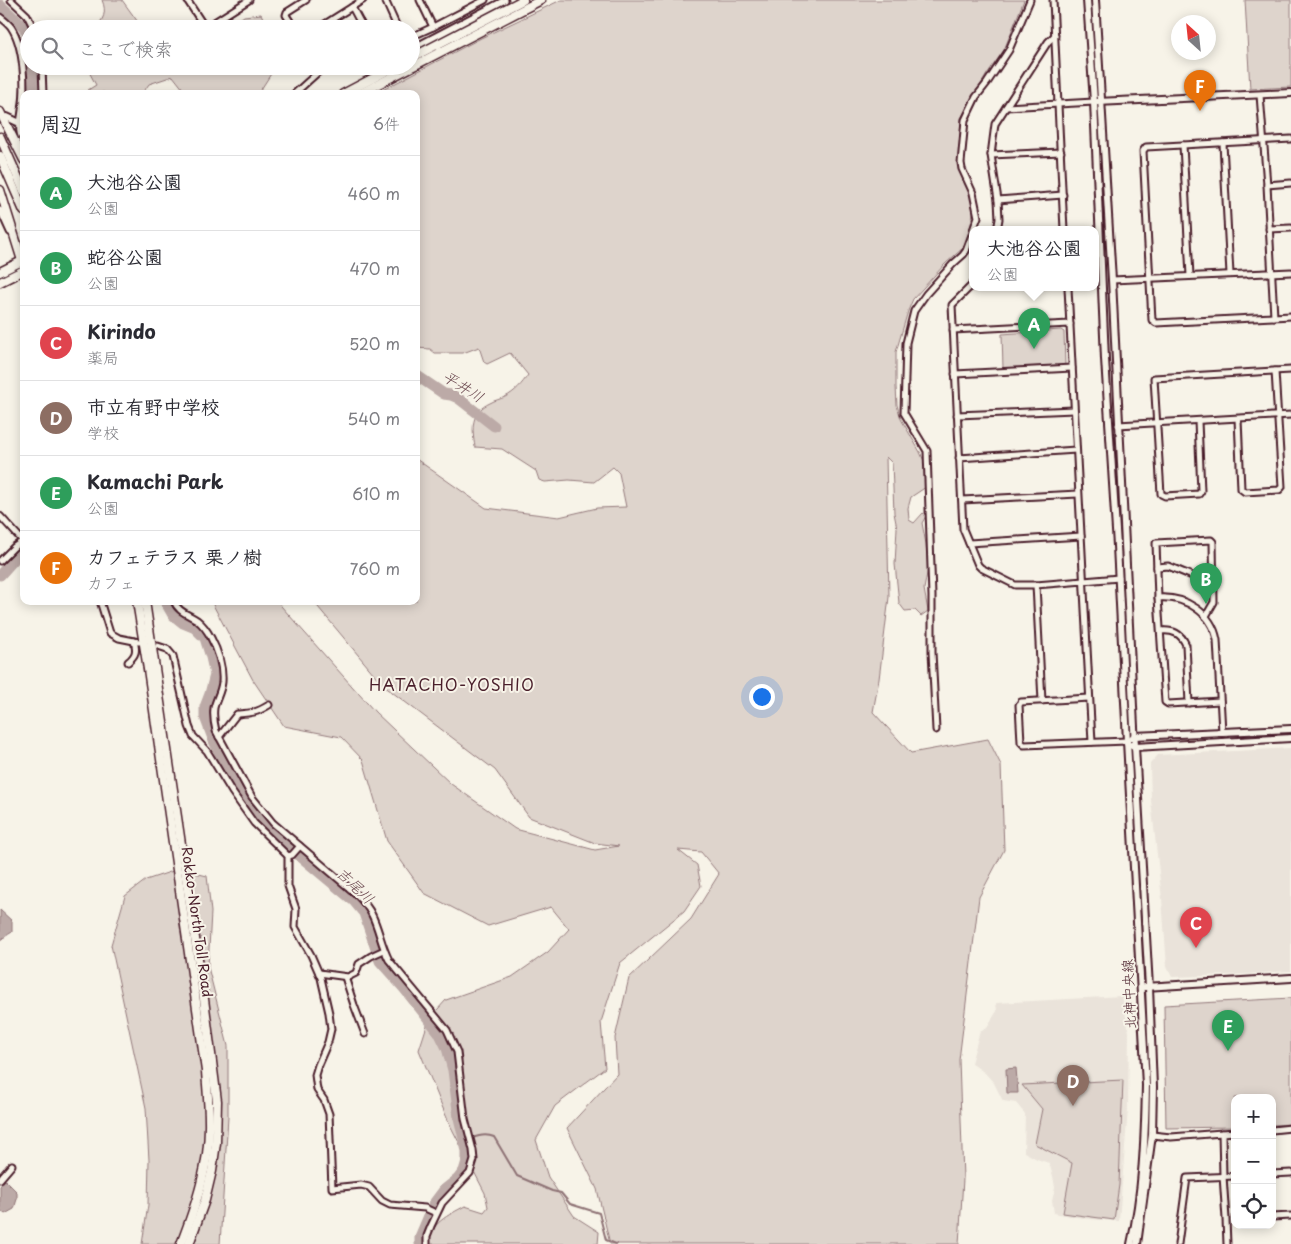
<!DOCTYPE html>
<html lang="ja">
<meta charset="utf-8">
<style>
body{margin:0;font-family:"Playpen Sans","Klee One",sans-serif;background:#f2f2f3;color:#2b2b33}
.controls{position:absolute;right:15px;bottom:15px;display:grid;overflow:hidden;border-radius:10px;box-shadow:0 2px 12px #0003}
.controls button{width:45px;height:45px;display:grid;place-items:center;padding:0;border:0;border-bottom:1px solid #e1e1e2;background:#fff;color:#2b2b33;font:25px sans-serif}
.compass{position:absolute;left:1171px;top:15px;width:45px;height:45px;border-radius:50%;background:#fff;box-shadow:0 2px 12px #0003;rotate:333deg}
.you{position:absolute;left:761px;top:696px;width:18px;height:18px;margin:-12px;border:4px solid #fff;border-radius:50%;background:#1a73e8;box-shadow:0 0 0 8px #1a73e833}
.badge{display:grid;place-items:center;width:32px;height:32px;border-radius:50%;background:#1a73e8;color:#fff;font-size:16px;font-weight:700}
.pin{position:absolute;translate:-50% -41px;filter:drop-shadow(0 1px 2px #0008)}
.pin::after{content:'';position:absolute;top:26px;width:18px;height:15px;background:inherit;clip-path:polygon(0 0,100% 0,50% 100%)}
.popup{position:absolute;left:969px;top:226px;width:130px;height:65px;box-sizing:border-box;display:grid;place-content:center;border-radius:10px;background:#fff;filter:drop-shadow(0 1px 4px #0005);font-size:16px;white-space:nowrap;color:#7c7c81}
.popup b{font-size:19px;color:#2b2b33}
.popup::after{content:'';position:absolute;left:50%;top:100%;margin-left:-10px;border:10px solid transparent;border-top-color:#fff}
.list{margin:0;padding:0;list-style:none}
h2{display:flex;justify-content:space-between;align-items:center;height:65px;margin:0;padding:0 20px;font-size:21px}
h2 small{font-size:16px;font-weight:400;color:#7c7c81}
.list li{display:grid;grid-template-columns:32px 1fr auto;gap:15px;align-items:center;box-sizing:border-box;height:75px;padding:0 20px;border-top:1px solid #e1e1e2}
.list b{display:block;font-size:19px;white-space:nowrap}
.list p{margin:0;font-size:16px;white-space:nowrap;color:#7c7c81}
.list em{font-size:16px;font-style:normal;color:#7c7c81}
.icon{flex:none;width:28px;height:28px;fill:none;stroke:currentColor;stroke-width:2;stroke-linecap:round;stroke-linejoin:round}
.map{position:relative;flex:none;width:1291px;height:1244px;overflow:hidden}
.search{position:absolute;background:#fff;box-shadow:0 2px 12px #0003;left:20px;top:20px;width:400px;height:55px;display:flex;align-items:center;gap:12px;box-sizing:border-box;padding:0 18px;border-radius:28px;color:#7c7c81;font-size:19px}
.panel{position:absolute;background:#fff;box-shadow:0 2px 12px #0003;left:20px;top:90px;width:400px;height:515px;border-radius:10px}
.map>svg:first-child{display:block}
.built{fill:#eae3da}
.green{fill:#ded4cc;stroke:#947a7c}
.water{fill:#bcaaa7;stroke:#8e7275}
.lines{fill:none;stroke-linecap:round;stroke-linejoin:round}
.stream{stroke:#8e7275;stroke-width:2}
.river{stroke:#bcaaa7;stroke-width:11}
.minor-casing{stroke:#4a1f2b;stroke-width:9}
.tertiary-casing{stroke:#4a1f2b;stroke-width:10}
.primary-casing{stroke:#4a1f2b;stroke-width:11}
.minor{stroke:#f7f3e8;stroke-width:5}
.tertiary{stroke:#f7f3e8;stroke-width:6}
.primary{stroke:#f7f3e8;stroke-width:8}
.labels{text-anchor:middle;stroke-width:4;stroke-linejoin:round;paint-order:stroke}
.street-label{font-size:14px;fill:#4a1f2b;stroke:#f7f3e8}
.water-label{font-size:15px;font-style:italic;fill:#6c4950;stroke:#f7f3e8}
.quarter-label{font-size:16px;letter-spacing:1px;fill:#4a1f2b;stroke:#f7f3e8}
</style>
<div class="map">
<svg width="1291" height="1244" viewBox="0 0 1291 1244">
<rect width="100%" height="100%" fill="#f7f3e8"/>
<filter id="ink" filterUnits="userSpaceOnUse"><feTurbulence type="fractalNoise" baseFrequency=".02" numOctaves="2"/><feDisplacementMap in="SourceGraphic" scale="10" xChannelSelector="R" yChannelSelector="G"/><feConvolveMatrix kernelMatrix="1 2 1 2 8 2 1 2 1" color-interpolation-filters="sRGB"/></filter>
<g filter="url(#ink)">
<g class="built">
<polygon points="1291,748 1291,971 1233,975 1172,977 1167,967 1162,899 1151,801 1150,764 1158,755"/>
<polygon points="1122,996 1129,1032 1128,1109 1119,1221 1088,1219 1054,1213 1052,1200 1055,1188 1053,1176 1049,1163 1037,1159 1024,1152 1025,1114 1016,1103 1003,1101 994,1083 985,1073 971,1063 980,1031 987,1027 997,1011 996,1003"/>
</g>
<g class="green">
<path d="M102 0H122L143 29H94C104 20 107 12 102 0Z"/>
<path d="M561 0H1024L1004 50 987 74 961 118 958 169 970 190 974 207 969 235 963 248 945 264 913 299 908 311 896 352V387L897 405 901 419 920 452 924 461 926 487 911 497 908 508 909 520 914 523 923 513 926 516 922 523 926 544 928 568 924 589 928 611 921 616 915 610 905 611 899 603 895 564 897 528 894 513 892 463 886 457 889 597 879 679 873 712 911 753 988 739 1001 765 1004 850 979 897 959 1060 963 1179 959 1244H610L597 1189 567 1128 617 1074 615 1038 629 978 691 919 719 874 701 852 678 850 697 865 701 886 684 911 620 963 601 1022 605 1068 555 1106 536 1140 548 1177 574 1216 599 1232 598 1244H429C429 1223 449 1215 465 1206L484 1212 488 1207 485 1193 449 1123 419 1050 429 1019 446 1000 512 977 548 952 569 929 551 907 488 926 424 893 387 841 363 760 341 737 284 726 253 680 211 601H279L281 606 375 712 451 784 515 829 595 850 619 846 595 843 529 817 495 770 384 686 313 601H416V459L486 508 559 517 597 508 626 507 619 473 613 467 594 482 569 480 545 482 539 480 536 471 502 449 475 447C472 429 470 412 490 403 495 400 501 399 505 397 515 392 522 384 528 375L510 353 487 364 484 362 479 347 463 353H435L430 349 416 348V94H375L481 38Z"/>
<polygon points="1245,0 1291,0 1291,87 1250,89"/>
<polygon points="261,14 265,22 275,25 284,25 286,29 225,29 244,16"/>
<polygon points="86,66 276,66 258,94 187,94 173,76 149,84 142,94 106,94 104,92 92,94 88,90 96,85"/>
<polygon points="1061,330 1064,332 1065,365 1003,368 1002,334"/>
<polygon points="179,869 207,876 211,912 208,967 228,1046 228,1117 220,1244 142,1244 148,1205 149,1160 146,1108 111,945 125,896 146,880"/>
<polygon points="1291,998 1291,1124 1272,1125 1272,1098 1235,1098 1235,1127 1166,1128 1164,1005"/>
<polygon points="1123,1080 1119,1185 1114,1220 1063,1213 1072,1163 1035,1144 1042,1109 1022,1085"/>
</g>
<g class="water">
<polygon points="0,910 12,921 12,932 0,940"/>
<polygon points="1016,1068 1018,1093 1007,1093 1006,1069"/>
<polygon points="5,1180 17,1192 17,1199 14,1209 5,1214 0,1210 0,1186"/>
</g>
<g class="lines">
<path class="stream" d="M465 1141C474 1137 484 1133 494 1137L517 1176 552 1191 561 1193 570 1204 599 1213 606 1240 616 1244"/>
<g class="river">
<polyline points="0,5 24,27 29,38"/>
<polyline points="33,94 33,66"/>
<polyline points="416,375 444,394 451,395 458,398 494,426"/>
<polyline points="0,575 17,556 24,552"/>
<polyline points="165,601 173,615 183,623 195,628 205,638 211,657 215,675 210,694 205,707 205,717 214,741 237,789 261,821 282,841 354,901 364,913 380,961 404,988 439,1032 447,1048 453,1070 459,1118 467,1151 467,1161 464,1171 458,1179 444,1190 435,1202 420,1237 420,1244"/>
</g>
<g class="minor-casing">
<g id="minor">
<polyline points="11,0 27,15 34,29"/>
<polyline points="187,0 204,26 208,26 249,0"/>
<polyline points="385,0 398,29"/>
<polyline points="420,0 433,27 485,0"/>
<polyline points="1053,0 1064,230"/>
<path d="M0 17C4 20 8 23 11 27 24 46 26 88 22 110 20 127 17 128 24 144"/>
<polyline points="360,22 364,29"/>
<polyline points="295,29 286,15 287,12 306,0"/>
<polyline points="317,29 363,0"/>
<polyline points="349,29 360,22 352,7"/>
<polyline points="411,37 433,27"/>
<polyline points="411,47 415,47 505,0"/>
<polyline points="42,66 43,94"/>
<polyline points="294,94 325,66"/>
<polyline points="1260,95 1267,185 1274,317"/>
<polyline points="1006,107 1094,102"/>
<polyline points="1291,139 1146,147 1143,151 1152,320 1156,323 1291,316"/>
<polyline points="1223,143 1230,274"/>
<polyline points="1183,145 1190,276"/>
<polyline points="991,155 1061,152"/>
<polyline points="1267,185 1291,183"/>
<polyline points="998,200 1063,195"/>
<polyline points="0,210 10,232"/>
<polyline points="1269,229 1291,228"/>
<polyline points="973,230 978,217 973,193 962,169 961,163 965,120 976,97 987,83 1009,50 1030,0"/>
<polyline points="997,230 999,219 998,200 991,155 995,124 1048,42 1055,35"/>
<polyline points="1112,280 1291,272"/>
<polyline points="973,284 952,305 963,529 978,565 981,568 1015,585 1036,585 1119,578"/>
<polyline points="1068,288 1092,742"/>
<polyline points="953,330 1070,324"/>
<polyline points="955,374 1072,368"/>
<polyline points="957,415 1074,410"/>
<polyline points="1238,419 1241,489 1245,492 1279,490 1282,487 1275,371"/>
<polyline points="1198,421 1201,491 1199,494 1165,496 1161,494 1154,378 1291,370"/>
<polyline points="1118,425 1291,415"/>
<polyline points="959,458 1076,450"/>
<polyline points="962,500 1078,494"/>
<polyline points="0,516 22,540"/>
<polyline points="969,543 1081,536"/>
<polyline points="0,561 14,547 24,540"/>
<polyline points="1157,567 1168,566 1207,582 1214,582"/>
<polyline points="1036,585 1042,701"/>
<path d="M1158 598C1186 596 1212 613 1217 640L1222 732"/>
<polyline points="100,601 110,633 119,638 139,642"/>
<path d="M174 601C178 612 188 614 197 620 202 624 208 632 211 638 218 651 223 668 222 682 221 692 216 699 214 708 213 716 214 723 216 731L252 797 273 823 355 893C361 899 368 906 372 915 379 929 381 945 389 960L447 1030 457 1052 465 1119 473 1150 474 1160 470 1173 442 1203 431 1226 427 1236V1244"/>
<polyline points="1206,616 1214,602 1213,542 1211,540 1156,543 1158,598 1165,702 1168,704 1220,701"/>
<path d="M1161 631C1173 630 1181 633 1186 645L1189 703"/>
<polyline points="158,646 167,649 173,656 189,726 193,736 207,751 232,792 254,823 288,856 288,886 296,909 295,927 311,955 321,978 329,1013 331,1029 328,1042 318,1065 315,1075 317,1090 324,1100 329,1114 332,1188 361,1185 369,1187 382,1201 390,1205 425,1208 436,1213"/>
<path d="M128 662C136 655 137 651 134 641"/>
<polyline points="1089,698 1021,702 1019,705 1021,742 1024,745 1127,741"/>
<polyline points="936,730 932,652 932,596 927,451 904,413 906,343 914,311 926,294 953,264 963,255 966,251 973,232"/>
<path d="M219 737 237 714C252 713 256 713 269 705"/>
<polyline points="288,856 292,855 300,846"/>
<polyline points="319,973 348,977 356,973 359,964 371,956 384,950"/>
<polyline points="345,977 354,1005 365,1034"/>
<polyline points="1272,1130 1291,1128"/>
<polyline points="1222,1133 1223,1176 1226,1219 1227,1244"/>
<polyline points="1152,1135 1171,1137 1235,1132"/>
<polyline points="1272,1174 1291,1173"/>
<polyline points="0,1179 12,1165"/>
<polyline points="1272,1217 1291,1216"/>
<polyline points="1178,1244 1187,1178 1235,1176"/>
</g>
</g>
<g class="tertiary-casing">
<g id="tertiary">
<path d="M1087 0 1094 102 1105 359 1117 546 1127 741 1146 1085C1145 1138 1143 1192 1131 1244"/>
<polyline points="1095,0 1112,280 1135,747 1149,987 1153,1087 1152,1135 1137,1244"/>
<polyline points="1097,102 1291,93"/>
<polyline points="7,117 24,125"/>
<polyline points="1132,738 1134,736 1291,729"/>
<polyline points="1132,745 1135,747 1291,738"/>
<polyline points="1145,987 1291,978"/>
</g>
</g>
<g class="primary-casing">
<g id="primary">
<polyline points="411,58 523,0"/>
<polyline points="343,94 396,66"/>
<polyline points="359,94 541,0"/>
<polyline points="0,112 24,160"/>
<polyline points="0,137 24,191"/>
<polyline points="0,156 24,211"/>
<polyline points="0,190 24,267"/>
<polyline points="0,272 24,260"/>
<polyline points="0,282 24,270"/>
<path d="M137 601 148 669 206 1071C207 1087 209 1104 209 1121 210 1164 196 1205 181 1244"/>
<polyline points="145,601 204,999 217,1101 216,1143 212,1171 205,1200 189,1244"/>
</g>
</g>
<use href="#minor" class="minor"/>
<use href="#tertiary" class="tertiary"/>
<use href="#primary" class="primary"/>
</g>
</g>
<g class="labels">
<g class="street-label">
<text transform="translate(197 922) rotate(82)" y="5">Rokko-North Toll Road</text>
<text transform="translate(1129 994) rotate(-93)" y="5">北神中央線</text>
</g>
<g class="water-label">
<text transform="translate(463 387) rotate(32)" y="5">平井川</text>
<text transform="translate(355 886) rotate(44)" y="5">吉尾川</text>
</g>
<g class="quarter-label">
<text x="452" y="691">HATACHO-YOSHIO</text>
</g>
</g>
</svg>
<div class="controls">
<button>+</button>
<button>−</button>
<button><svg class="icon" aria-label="locate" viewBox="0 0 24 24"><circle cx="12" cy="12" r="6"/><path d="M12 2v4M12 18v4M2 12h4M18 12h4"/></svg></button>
</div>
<svg class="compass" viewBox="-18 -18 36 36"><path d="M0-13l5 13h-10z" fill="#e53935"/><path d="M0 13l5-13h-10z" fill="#7c7c81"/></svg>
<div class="you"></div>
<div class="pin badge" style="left:1034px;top:349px;background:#2e9e5b">A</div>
<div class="popup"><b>大池谷公園</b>公園</div>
<div class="pin badge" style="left:1206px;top:604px;background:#2e9e5b">B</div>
<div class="pin badge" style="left:1196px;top:948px;background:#e0444e">C</div>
<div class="pin badge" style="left:1073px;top:1106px;background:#8d6e63">D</div>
<div class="pin badge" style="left:1228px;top:1051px;background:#2e9e5b">E</div>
<div class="pin badge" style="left:1200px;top:111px;background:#e8710a">F</div>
<div class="search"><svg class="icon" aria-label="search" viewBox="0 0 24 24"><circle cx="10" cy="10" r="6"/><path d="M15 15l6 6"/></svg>ここで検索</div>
<section class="panel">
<h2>周辺<small>6件</small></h2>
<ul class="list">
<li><span class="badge" style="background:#2e9e5b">A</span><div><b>大池谷公園</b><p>公園</p></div><em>460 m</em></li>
<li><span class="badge" style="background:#2e9e5b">B</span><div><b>蛇谷公園</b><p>公園</p></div><em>470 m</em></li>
<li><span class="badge" style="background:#e0444e">C</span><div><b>Kirindo</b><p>薬局</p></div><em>520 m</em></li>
<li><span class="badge" style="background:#8d6e63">D</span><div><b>市立有野中学校</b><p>学校</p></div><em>540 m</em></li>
<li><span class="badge" style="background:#2e9e5b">E</span><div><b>Kamachi Park</b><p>公園</p></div><em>610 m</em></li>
<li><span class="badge" style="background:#e8710a">F</span><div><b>カフェテラス 栗ノ樹</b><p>カフェ</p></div><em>760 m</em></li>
</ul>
</section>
</div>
